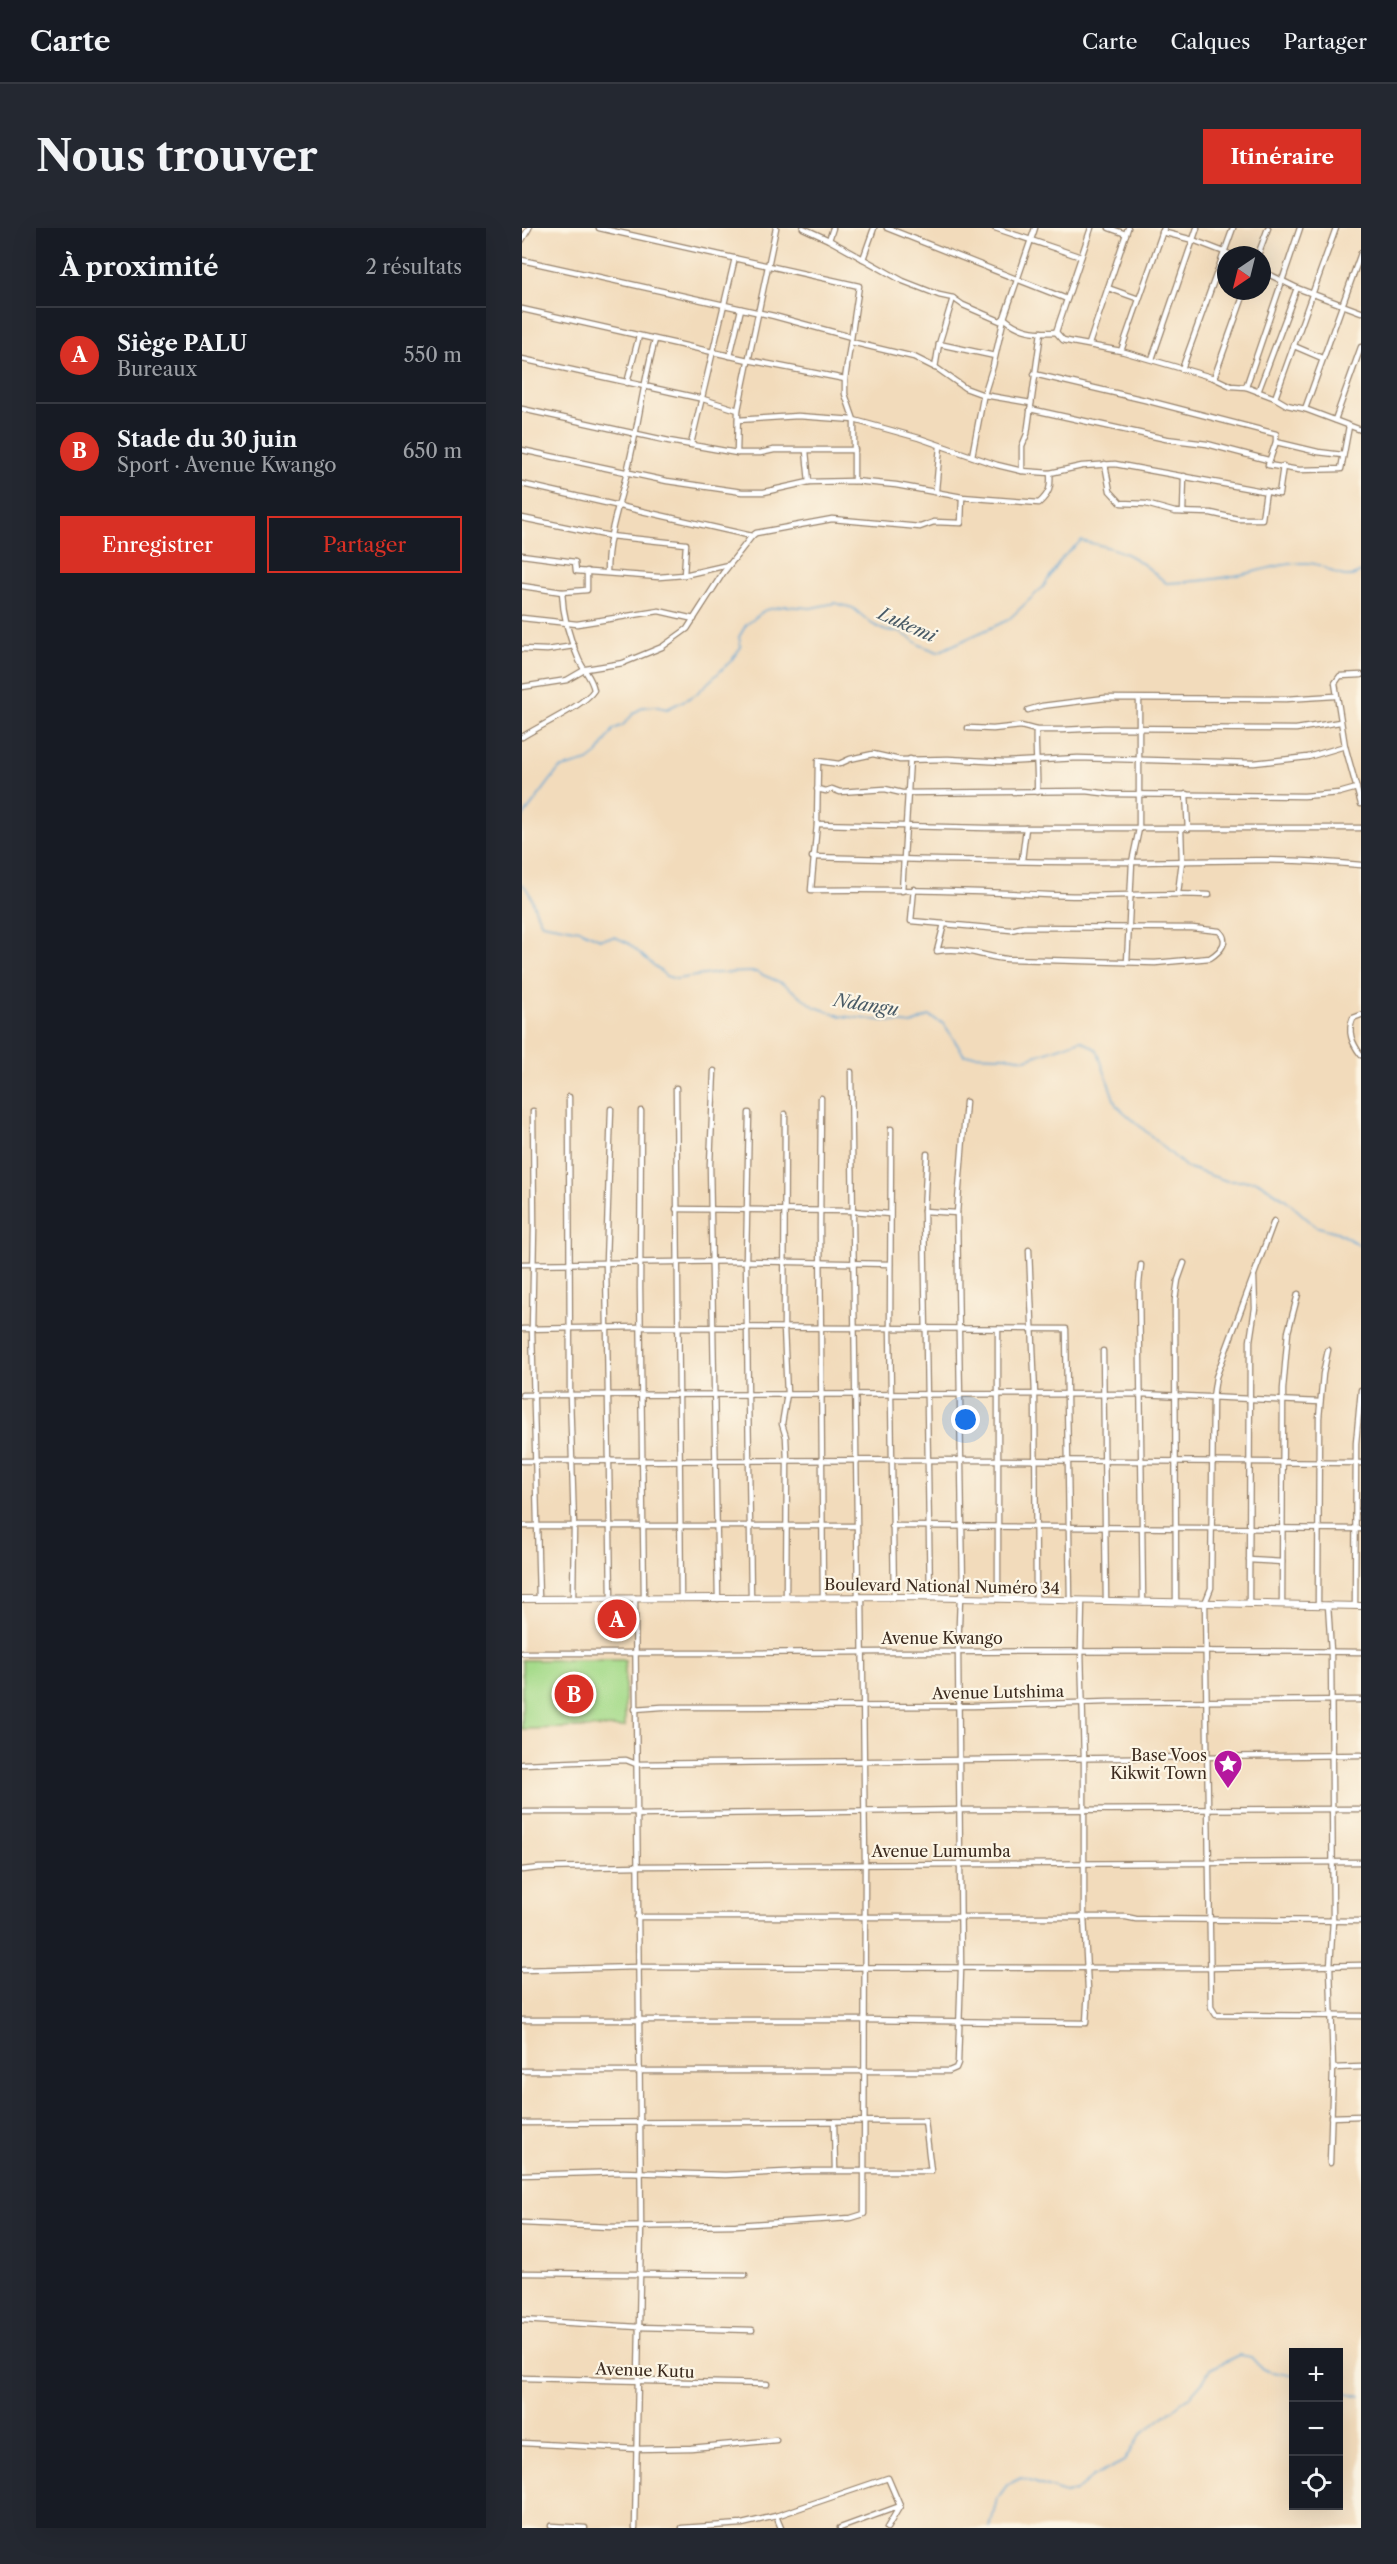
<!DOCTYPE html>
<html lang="fr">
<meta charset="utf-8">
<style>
body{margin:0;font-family:"Libre Caslon Text",serif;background:#242831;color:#f1f3f6}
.controls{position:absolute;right:18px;bottom:18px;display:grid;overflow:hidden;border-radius:0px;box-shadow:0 6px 24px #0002}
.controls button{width:54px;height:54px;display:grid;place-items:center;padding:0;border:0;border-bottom:2px solid #363941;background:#171b24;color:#f1f3f6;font:30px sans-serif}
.compass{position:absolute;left:695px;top:18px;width:54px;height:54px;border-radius:50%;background:#171b24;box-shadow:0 6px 24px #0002;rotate:215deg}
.you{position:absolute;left:444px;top:1192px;width:21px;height:21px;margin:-15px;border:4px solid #fff;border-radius:50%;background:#1a73e8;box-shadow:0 0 0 9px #1a73e833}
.badge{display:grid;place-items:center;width:39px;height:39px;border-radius:50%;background:#d93025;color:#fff;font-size:20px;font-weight:700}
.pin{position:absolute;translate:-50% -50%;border:3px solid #fff;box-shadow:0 2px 6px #0006}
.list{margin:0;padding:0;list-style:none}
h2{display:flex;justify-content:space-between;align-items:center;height:78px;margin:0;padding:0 24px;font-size:26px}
h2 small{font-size:20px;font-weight:400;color:#9ea1a6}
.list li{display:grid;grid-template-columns:39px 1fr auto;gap:18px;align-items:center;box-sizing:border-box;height:96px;padding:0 24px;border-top:2px solid #363941}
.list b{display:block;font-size:22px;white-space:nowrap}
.list p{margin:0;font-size:20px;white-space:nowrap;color:#9ea1a6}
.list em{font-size:20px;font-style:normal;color:#9ea1a6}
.actions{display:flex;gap:12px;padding:18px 24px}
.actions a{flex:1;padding:14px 0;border:2px solid #d93025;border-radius:0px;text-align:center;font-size:21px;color:#d93025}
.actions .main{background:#d93025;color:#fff}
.icon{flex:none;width:33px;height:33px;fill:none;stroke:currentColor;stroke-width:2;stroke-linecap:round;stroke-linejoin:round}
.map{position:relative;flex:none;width:839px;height:2300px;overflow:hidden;border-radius:0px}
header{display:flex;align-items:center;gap:36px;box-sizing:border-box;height:84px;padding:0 30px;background:#171b24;border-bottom:2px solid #363941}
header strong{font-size:28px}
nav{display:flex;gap:33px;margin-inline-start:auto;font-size:21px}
.intro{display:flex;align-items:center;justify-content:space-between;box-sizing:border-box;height:144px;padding:0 36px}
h1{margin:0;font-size:42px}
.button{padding:15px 27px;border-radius:0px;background:#d93025;color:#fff;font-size:21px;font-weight:700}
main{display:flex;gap:36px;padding:0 36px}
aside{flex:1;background:#171b24;border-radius:0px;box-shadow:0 6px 24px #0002}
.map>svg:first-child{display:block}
.green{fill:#a6db8b;stroke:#708254;stroke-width:1.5}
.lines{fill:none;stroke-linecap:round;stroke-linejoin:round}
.stream{stroke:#5ca2d2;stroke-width:1.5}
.minor-casing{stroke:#96826c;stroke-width:7}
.secondary-casing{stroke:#96826c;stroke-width:8}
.minor{stroke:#fff;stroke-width:4.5}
.secondary{stroke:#fff;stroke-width:6}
.labels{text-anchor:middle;stroke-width:4.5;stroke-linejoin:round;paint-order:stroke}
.street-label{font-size:16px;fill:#3b2a1e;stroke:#fcf5e5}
.poi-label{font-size:16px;fill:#3b2a1e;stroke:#fcf5e5;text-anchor:end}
.water-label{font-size:18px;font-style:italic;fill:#485a66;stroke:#fcf5e5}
</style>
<header>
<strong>Carte</strong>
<nav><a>Carte</a><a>Calques</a><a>Partager</a></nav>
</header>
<div class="intro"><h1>Nous trouver</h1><a class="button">Itinéraire</a></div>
<main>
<aside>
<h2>À proximité<small>2 résultats</small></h2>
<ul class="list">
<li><span class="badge">A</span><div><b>Siège PALU</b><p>Bureaux</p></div><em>550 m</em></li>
<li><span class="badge">B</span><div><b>Stade du 30 juin</b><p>Sport · Avenue Kwango</p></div><em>650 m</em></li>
</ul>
<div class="actions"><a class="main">Enregistrer</a><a>Partager</a></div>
</aside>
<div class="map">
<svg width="839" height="2300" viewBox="0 0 839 2300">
<rect width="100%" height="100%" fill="#fcf5e5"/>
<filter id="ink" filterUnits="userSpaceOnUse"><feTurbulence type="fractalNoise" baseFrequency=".0167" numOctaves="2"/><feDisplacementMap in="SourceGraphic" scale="12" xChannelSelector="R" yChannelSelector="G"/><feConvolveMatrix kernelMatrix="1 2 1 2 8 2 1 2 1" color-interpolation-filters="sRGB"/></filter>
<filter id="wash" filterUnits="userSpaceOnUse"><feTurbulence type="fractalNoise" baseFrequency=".008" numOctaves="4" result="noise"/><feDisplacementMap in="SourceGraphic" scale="24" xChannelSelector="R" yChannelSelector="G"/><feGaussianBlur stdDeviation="1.35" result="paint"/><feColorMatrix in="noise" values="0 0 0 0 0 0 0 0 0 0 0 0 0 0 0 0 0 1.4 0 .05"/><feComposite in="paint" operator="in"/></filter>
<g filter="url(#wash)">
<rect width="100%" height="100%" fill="#f2dbbb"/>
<polygon class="green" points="0,1432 103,1432 103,1499 0,1501"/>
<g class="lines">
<g class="stream">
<path d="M0 590 37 541 66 533 75 526 92 501 101 497 113 484 122 479 132 478 145 481 173 467 209 433 219 419 217 409 224 397 243 382 263 378 289 380 313 375 331 380 350 396 364 403H377L398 417 416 424 486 392 521 359 541 329 559 313C600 321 613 327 644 355 673 354 699 351 727 345 747 340 766 334 787 335 805 335 818 357 839 344"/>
<path d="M0 656C11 664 11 683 20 695L58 702 78 711 93 709 106 715 144 748 154 751 195 745 234 744 262 756 293 779 319 788 390 796 407 788 422 796 442 827 483 828 504 831 559 812 575 822 594 877 664 939 705 953H735L763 971 793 998 815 1004 839 1018"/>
<polyline points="816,2163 839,2168"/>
<polyline points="468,2300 475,2271 485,2257 499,2250 543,2265 554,2263 571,2249 602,2233 620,2205 667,2169 682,2152 688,2141 718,2127 729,2129 738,2139 746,2143 772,2148"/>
</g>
</g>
</g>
<g filter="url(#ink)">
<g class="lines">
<g class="minor-casing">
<g id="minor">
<polyline points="77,0 337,58 323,151 323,166 332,192 332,253"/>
<path d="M281 0 307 12 381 53 417 67 431 70 441 77 478 93 482 90C499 104 512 105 534 104L541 112 550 114 599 123 692 150 709 158 724 159 753 170 765 177 783 181 839 202"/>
<polyline points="365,0 545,71"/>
<polyline points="473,0 559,29"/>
<polyline points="587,0 604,6"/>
<polyline points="640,4 671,12 710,27"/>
<polyline points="0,12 7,0"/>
<polyline points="307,12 311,0"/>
<polyline points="736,27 746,0"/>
<polyline points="341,31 352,0"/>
<polyline points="0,32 252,88 329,109"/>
<polyline points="740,43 775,60 839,84"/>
<polyline points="586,60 617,71"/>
<polyline points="0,81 226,132 323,151"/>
<polyline points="534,104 569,0"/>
<polyline points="329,114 392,129 416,141 443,160 462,167 509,175"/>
<polyline points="417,116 473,128"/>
<polyline points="567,116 606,0"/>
<polyline points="772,118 800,130"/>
<polyline points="599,123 642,0"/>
<polyline points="208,128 219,81"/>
<polyline points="0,131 181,171 216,182"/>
<polyline points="630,131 675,0"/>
<polyline points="413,140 417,116 431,70"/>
<polyline points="660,141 711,0"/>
<polyline points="512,146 623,172 754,206 754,214 746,237 777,242 819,241 827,198"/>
<polyline points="692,150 723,63"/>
<polyline points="105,155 117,108"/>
<polyline points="724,159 778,0"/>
<polyline points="736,164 775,60"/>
<polyline points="753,170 814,0"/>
<polyline points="0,181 147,213 215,225 238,225 252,222 333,222"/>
<polyline points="508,181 644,211 685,216 746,232"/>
<polyline points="783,181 839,25"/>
<polyline points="216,192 276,188 332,192 397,210 475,237 500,243 528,245 560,238 593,236 757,266 761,238"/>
<polyline points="813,192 839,119"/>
<polyline points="754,214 796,224 821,227"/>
<polyline points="169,216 213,30"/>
<path d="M0 222 145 253 220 264H242L287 254 332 253 374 257 440 269 517 275C528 265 529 259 528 245"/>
<polyline points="284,223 287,254"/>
<polyline points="215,225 216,182 254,0"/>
<polyline points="450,228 461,170 471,138 482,90 513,0"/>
<polyline points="583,236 588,263 599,275 624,276 653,284 689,285 716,291 740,291 744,263"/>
<polyline points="500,243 500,218 505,206 519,104"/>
<polyline points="0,256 230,308"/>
<polyline points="414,262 418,218"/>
<polyline points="661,284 662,248"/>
<polyline points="0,290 88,308 164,316 162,347"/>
<polyline points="0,327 53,334 54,343 137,349 162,347 206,337"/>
<path d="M85 344C85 309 97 278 105 244 116 200 121 155 133 112"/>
<polyline points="0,358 40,364 65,362 65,343"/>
<polyline points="0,390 55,396 137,383 172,391"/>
<polyline points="0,421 25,422 52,418"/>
<polyline points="839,447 818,448 813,455 823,518 839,576"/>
<polyline points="0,459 45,452 64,441 101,435 140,419 165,401 201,345 230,308 234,305 310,291 398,299 412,294 439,295 440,269"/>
<polyline points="506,482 520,478 583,470 764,471 813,468"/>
<polyline points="446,500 471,501 499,498 514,502 540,502 582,500 774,501 818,494"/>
<path d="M514 502C513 523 516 543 515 564"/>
<path d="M0 509C17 498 63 477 72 462 70 450 62 443 57 432 47 410 41 389 40 364"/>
<polyline points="295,561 304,563 310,561 318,564 363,561 380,565 563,563 589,566 782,568 817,565 835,560"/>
<polyline points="664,566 666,601"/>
<polyline points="295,596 464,600 839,600"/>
<path d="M290 629C398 632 505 634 613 634 688 633 764 629 839 637"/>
<polyline points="500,632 504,600"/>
<path d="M392 661 389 693 489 702 502 699 670 700 697 703C708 713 699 723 688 730L633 735 485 731C459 729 443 718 415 723L422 696"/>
<polyline points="380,663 388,531"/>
<polyline points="656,665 660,633 659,601"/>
<path d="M687 667C634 664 580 670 527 667 448 663 369 661 289 662L295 596 296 533 317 536 328 531 351 526 378 532 426 531 483 534 556 530 732 535 786 529 823 518"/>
<polyline points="605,734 610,634 617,601 617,471"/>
<path d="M839 787 831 790C825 804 830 815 839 827"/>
<polyline points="192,843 188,936 196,1371"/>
<polyline points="329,844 336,1370"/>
<polyline points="154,860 159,1370"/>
<polyline points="47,869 48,1167 52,1298 51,1371"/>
<polyline points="299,870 298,1000 301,1370"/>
<polyline points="11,883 12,1000 10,1101 17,1371"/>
<polyline points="119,883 118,1060 122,1370"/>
<polyline points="227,885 224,1033 229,1370"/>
<polyline points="263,886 262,1100 265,1166 260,1196 264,1209 265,1232 264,1370"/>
<polyline points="369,901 368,1100 372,1370"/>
<polyline points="405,926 402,983 408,1370"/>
<polyline points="154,981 331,983 368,986"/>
<polyline points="402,983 435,985"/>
<polyline points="752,993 694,1149 691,1169 689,1360 683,1375 689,1779 694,1787 839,1788"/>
<polyline points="507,1022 513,1166 514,1372"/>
<polyline points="0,1036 224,1033 368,1036"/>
<polyline points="619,1037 617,1056 621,1374"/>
<polyline points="0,1101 118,1099 544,1101 548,1373"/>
<polyline points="476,1101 476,1371"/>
<polyline points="581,1123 584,1373"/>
<polyline points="0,1167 618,1166 798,1174"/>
<polyline points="0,1233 476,1232 839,1235"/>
<polyline points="0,1298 334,1298"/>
<polyline points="370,1298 839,1301"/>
<polyline points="727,1332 760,1334"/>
<polyline points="89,1371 84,1034 89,881"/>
<polyline points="654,1375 653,1072 656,1052 662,1035"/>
<polyline points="727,1376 728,1113 733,1080 732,1049"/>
<polyline points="760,1376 761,1161 766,1104 776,1066"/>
<polyline points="796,1377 797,1190 801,1146 806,1122"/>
<polyline points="806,1377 809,1423 811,1693 808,1738 811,1840 808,1935"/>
<polyline points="833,1378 834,1215 839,1162"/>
<path d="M0 1425C280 1426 560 1421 839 1424"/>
<polyline points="113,1481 140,1479 451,1478 586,1474 839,1472"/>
<polyline points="0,1536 104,1532 114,1536 839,1527"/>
<polyline points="0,1584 115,1584"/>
<polyline points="115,1587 437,1582 839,1581"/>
<polyline points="0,1642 17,1640 117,1638 839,1634"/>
<polyline points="115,1689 604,1689 614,1691 839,1693"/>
<polyline points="0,1742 116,1739 688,1740 839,1737"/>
<polyline points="0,1792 343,1792 564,1795 566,1761 562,1689 562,1531 559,1422 560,1373"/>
<polyline points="811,1840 839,1839"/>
<polyline points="0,1843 427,1843 434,1840 436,1835 439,1741 436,1423 438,1370 441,1361 435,985 444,874"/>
<polyline points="809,1889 839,1888"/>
<polyline points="312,1894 313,1943"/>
<polyline points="0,1895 403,1893 409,1943 283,1943 203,1947 101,1944 0,1947"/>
<polyline points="0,1995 88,1999 214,1997 329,1990 342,1986 343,1635 340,1369"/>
<polyline points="0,2045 223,2047"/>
<polyline points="0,2092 116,2099 230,2102"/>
<polyline points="0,2150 245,2156"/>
<polyline points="0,2215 114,2221 169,2220 254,2212"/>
<polyline points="254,2288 259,2300"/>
<polyline points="29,2298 63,2300"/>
<polyline points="113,2300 119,1997 113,1370"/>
<polyline points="160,2300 220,2296 254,2288 366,2250 378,2278 365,2300"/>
<polyline points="318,2300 378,2278"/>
</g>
</g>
<g class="secondary-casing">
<polyline id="secondary" points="0,1371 385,1369 839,1378"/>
</g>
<use href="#minor" class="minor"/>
<use href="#secondary" class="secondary"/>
</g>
</g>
<defs>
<g id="sight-pin" transform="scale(1.5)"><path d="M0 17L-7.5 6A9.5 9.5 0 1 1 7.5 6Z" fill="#b5179e" stroke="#fcf5e5"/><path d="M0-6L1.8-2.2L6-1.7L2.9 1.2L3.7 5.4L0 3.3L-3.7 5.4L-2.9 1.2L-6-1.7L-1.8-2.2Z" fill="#fff"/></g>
</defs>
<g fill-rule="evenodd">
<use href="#sight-pin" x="706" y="1536"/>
</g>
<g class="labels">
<g class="street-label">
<text transform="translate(420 1358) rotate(1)" y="6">Boulevard National Numéro 34</text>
<text x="420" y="1416">Avenue Kwango</text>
<text transform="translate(476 1464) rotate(-1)" y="6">Avenue Lutshima</text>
<text x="419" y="1629">Avenue Lumumba</text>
<text transform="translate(123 2142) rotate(2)" y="6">Avenue Kutu</text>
</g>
<g class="poi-label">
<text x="685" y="1533">Base Voos<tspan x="685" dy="18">Kikwit Town</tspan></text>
</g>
<g class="water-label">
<text transform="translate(385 397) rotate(24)" y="6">Lukemi</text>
<text transform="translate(344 777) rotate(9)" y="6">Ndangu</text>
</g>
</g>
</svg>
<div class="controls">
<button>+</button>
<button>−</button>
<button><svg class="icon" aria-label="locate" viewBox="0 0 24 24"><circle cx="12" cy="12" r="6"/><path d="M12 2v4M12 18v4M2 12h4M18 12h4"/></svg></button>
</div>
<svg class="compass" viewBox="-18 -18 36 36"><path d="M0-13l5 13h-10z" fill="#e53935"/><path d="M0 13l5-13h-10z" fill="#9ea1a6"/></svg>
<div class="you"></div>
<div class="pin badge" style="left:95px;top:1391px">A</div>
<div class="pin badge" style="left:52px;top:1466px">B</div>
</div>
</main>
